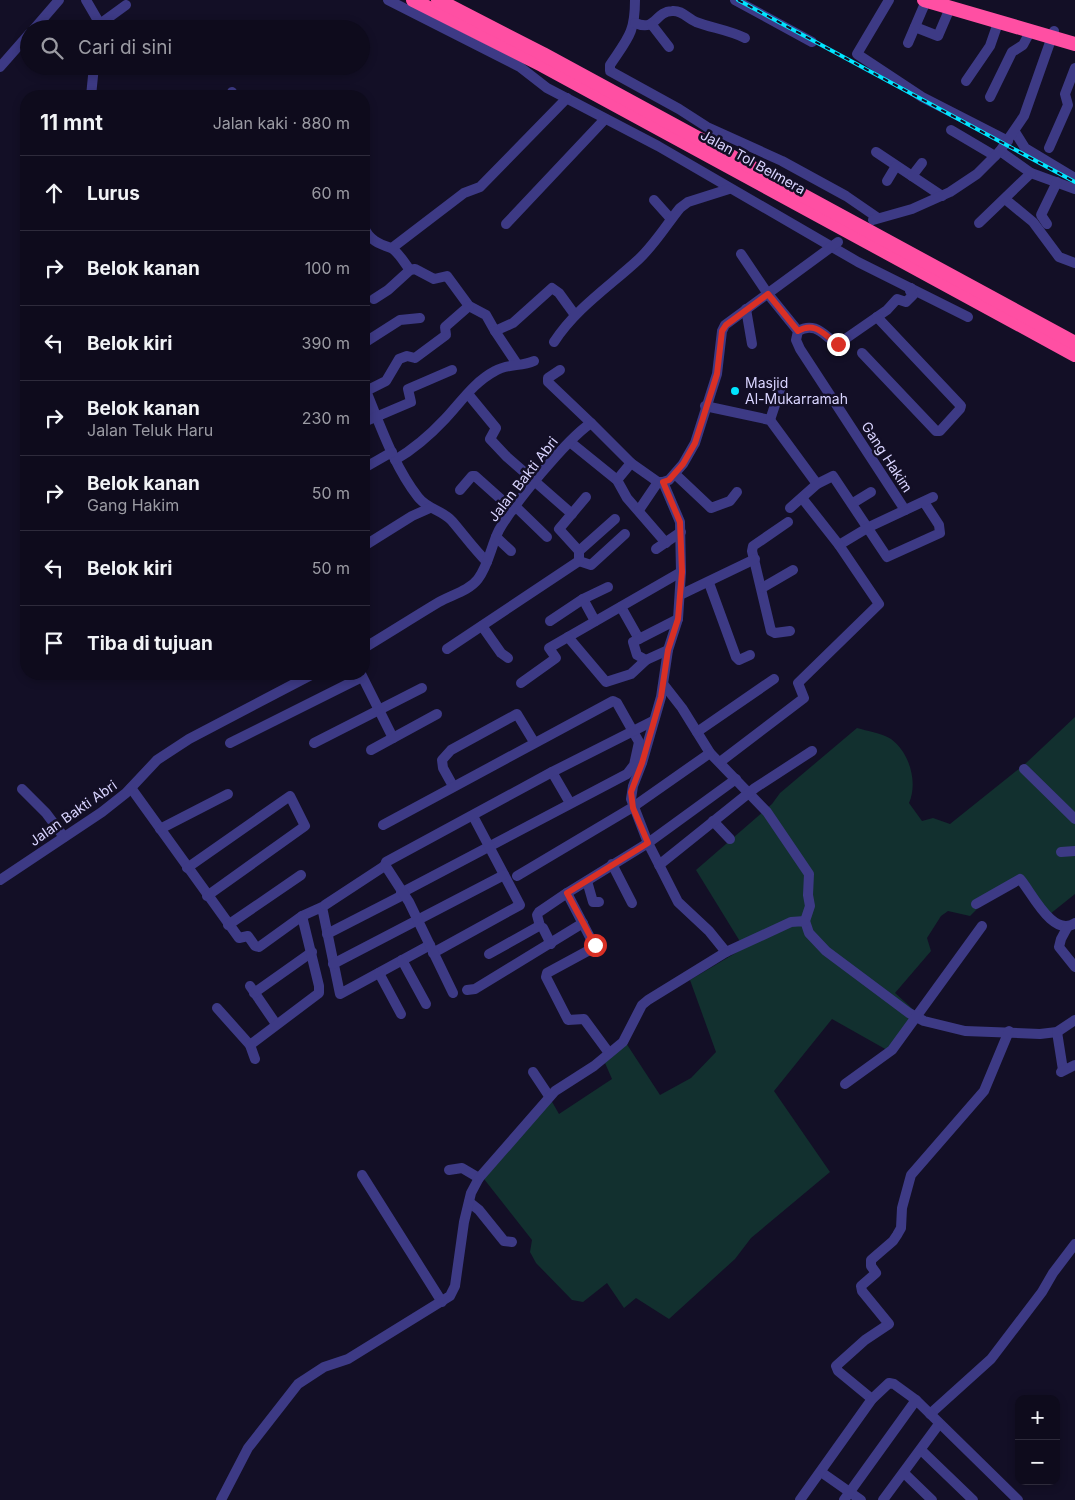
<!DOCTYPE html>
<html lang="id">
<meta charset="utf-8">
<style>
body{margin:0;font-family:Inter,sans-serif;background:#171425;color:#f1f3f6}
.controls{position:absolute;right:15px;bottom:15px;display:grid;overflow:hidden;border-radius:10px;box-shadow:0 2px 8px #0003}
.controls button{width:45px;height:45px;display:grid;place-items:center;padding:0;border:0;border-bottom:1px solid #2e2b3b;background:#0e0b1c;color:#f1f3f6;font:25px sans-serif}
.stop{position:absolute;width:15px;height:15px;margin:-11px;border:4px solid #d93025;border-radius:50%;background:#fff}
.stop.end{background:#d93025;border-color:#fff;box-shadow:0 1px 5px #0008}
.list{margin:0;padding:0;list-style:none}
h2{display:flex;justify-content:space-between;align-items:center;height:65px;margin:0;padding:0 20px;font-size:21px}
h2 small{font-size:16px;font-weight:400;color:#9b9ba3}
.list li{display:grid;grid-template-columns:32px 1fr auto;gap:15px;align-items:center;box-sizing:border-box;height:75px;padding:0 20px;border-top:1px solid #2e2b3b}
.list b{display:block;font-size:19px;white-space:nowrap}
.list p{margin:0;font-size:16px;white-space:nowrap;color:#9b9ba3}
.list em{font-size:16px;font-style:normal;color:#9b9ba3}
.icon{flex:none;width:28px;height:28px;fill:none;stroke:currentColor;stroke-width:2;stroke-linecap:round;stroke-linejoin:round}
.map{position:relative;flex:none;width:1075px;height:1500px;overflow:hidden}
.search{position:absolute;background:#0e0b1c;box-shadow:0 2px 8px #0003;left:20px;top:20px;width:350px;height:55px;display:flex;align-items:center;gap:12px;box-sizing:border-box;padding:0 18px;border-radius:28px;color:#9b9ba3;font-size:19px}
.panel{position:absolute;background:#0e0b1c;box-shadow:0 2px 8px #0003;left:20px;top:90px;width:350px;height:590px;border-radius:20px}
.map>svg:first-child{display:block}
.green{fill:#12302f}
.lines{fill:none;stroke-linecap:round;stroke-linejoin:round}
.minor{stroke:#3d3a85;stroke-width:10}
.highway{stroke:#ff4fa3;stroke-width:14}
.rail-casing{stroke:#00e5ff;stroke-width:4}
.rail{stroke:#130f26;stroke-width:2;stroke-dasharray:5.5;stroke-linecap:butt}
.route{stroke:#d93025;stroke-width:6}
.poi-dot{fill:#00e5ff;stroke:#130f26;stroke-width:2}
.labels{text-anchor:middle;stroke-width:5;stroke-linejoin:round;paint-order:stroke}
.street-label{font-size:14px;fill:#d9d4ff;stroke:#130f26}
.poi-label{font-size:14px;fill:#d9d4ff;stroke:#130f26;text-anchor:start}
</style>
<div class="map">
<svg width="1075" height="1500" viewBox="0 0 1075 1500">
<rect width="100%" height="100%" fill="#130f26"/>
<path class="green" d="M1075 717V894L1050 914 1020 874 975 904 977 909 970 916 948 911 941 916 927 938 931 951 895 993 916 1012 887 1050 832 1019 774 1091 830 1172 751 1238 735 1259 669 1319 636 1298 624 1308 607 1283 583 1302 572 1300 536 1263 530 1252 532 1240 484 1179 551 1100 559 1114 612 1079 605 1063 626 1043 660 1095 691 1078 716 1052 690 980 744 948 696 870 772 804 780 793 857 728C867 731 882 733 891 739 910 753 918 783 909 803L922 821 933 818 950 824 1025 764Z"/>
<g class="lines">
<g class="minor">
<polyline points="86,0 100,24"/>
<polyline points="388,0 520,67 547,88 658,146 858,262 968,317"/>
<path d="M635 0C635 33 628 38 610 65V71L679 109 707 127 782 161 846 196 878 218"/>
<polyline points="735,0 812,42"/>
<polyline points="889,0 857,54 922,97 1008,141"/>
<path d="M635 23C657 32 654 12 672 11 682 10 687 18 696 22 712 28 729 30 745 38"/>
<polyline points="652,25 669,47"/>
<polyline points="915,27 938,36 950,8"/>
<polyline points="34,29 59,0"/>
<polyline points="93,29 126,5"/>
<polyline points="908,43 926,1"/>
<polyline points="0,67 29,34"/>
<polyline points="966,81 990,46 998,23"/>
<polyline points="232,92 234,96"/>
<polyline points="91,96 94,66"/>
<polyline points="990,97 1012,52 1023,45 1030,32"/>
<polyline points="951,130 995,156"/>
<polyline points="1015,132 1025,148 1075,178"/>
<polyline points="1049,148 1068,105 1065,94 1075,68"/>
<polyline points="1000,151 1031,173 1075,189"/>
<polyline points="876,152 912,176"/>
<polyline points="922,163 912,176 942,196"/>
<polyline points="887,181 896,166"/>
<polyline points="1005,199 1033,222 1059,257 1075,263"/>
<polyline points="654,200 671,219"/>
<polyline points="873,220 912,209 950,192 977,174 1000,151 1024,116 1054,31"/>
<polyline points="979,223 1031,173"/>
<polyline points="506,224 605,119"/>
<polyline points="1047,224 1041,215 1057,182"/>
<path d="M364 227C369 240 379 244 391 248 398 251 405 264 410 270"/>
<polyline points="392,248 464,193 480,187 567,98"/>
<polyline points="741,254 768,294 798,331 796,340 800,349 905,510"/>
<polyline points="374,299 388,290 410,270 415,269 434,279 447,276 469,306 486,315 495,331 513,323 552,288 559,293 575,315"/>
<polyline points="746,309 752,344"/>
<polyline points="495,331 517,364"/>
<path d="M798 331C817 320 826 339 838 344L887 310 897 299 906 302 913 295 910 291 911 288"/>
<path d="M554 342C576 308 610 286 639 259 655 244 667 224 680 208L688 202 729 189"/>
<polyline points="364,343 400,320 420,318"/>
<polyline points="862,353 936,431 940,431 960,409 961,406 877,317"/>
<polyline points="560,370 548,378 548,382 591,423"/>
<path d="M366 391C381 427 394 466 418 497 427 509 442 510 452 521 464 535 474 549 487 562"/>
<polyline points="364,392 386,381 399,359 407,356 415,358 446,335 445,327 469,306"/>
<polyline points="468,394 496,428 490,439 507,457 572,514"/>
<polyline points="705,406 770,420 817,484"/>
<polyline points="770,420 780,390"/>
<polyline points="364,422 411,402 408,389 452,370"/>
<polyline points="570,442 617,480 627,498 666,543"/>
<path d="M395 460C414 449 430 435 445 419 461 402 474 382 495 371 508 363 521 367 534 361"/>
<polyline points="364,468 392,452"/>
<polyline points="675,474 711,508 730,501 737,492"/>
<polyline points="617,480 631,463"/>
<polyline points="663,482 680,522 681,572 678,619 668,650 661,697 642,763 633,786 631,799 648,843 678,902 709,931 726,952 791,922 805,921 809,933 826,951 909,1013 924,1021 965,1031 1040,1034 1057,1032 1075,1020"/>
<polyline points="663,482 669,480 683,464 695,443 717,374 722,331 725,325 838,242"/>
<polyline points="460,490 472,476 475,476 513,510"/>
<polyline points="853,503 871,492"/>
<polyline points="516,507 547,537"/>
<polyline points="790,508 817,484 833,476 887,557 940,533 939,525 924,502"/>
<polyline points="639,510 658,482"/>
<polyline points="788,522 753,546 752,551 771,631 775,633 790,631"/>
<polyline points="496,537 511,551"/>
<polyline points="839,545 869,527 933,497"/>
<polyline points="364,546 412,516 430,508"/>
<polyline points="656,549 681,532"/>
<polyline points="579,551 615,519"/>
<polyline points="579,561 591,565 625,534"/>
<polyline points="709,583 736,657 739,660 750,655"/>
<polyline points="762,588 793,570"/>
<polyline points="680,595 755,559"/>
<polyline points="583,599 595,621"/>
<polyline points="621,607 639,639"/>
<polyline points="550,621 583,599 608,587"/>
<polyline points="482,626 501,653 508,658"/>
<polyline points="568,637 681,572"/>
<path d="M364 648C389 633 414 617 439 602 451 595 469 591 478 579 489 564 491 546 499 530 514 504 566 440 591 423L631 463 658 482H663"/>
<polyline points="447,649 579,561 579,551 559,529 586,497"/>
<polyline points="646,660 637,655 633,642 678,619"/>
<polyline points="361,674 393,738"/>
<polyline points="521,683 556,658 549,648 568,637 606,682 631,674 646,660 668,650"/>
<polyline points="664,685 682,708 710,753 767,812 809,874 808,895 810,906 805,921"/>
<polyline points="697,732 774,679"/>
<polyline points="230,743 362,677"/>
<polyline points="314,743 422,688"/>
<polyline points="371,750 437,714"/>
<polyline points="720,762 804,698 798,683 879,604 839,545 802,498"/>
<polyline points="1024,769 1075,819"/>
<polyline points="552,772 570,803"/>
<polyline points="453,786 443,768 442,760 451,750 517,714 534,742"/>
<polyline points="131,788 239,938 248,936 255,946 259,947 302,916 322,907 340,994 430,945"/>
<polyline points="22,789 46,813 64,837"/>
<polyline points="713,821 730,839"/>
<polyline points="383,825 613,701 617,703 639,742 634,765 627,774 401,893"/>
<polyline points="160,829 228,794"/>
<polyline points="1061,852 1075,851"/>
<polyline points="612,864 632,903"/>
<polyline points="659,865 755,788 812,751"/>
<polyline points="187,868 290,796 305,826 207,896"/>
<polyline points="517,876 633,807 710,753"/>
<polyline points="0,880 102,812 126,793 157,760 189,739 313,674"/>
<polyline points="587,881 593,902 599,902"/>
<path d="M976 904 1020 879C1031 891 1053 939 1075 923"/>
<polyline points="325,905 386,865"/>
<polyline points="228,925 301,875"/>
<polyline points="540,926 537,915 539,912 567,893"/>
<polyline points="1068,926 1061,939 1059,947 1075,967"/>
<polyline points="327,934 403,895"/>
<polyline points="433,953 520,905 473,816"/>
<polyline points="489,954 539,926 543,928 551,944"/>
<polyline points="402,960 426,1004"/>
<polyline points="333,964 504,875"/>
<polyline points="379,973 401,1014"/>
<polyline points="250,986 276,1024"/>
<polyline points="467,990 475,989 583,923"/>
<polyline points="254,993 312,952"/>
<polyline points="453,993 409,902 385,865 386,862 552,772 653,721"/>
<polyline points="217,1008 250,1045 255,1059"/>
<polyline points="1057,1032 1063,1070"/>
<polyline points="250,1045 319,993 319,986 302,916"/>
<polyline points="609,1053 584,1019 568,1020 546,977 547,973 595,947 567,893 648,843 736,779"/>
<polyline points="533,1072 549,1096"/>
<polyline points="1061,1072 1075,1065"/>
<polyline points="845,1084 892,1050 982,926"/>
<polyline points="449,1170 462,1168 479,1178"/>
<polyline points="362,1175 442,1302"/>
<polyline points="469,1202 479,1210 504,1241 512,1242"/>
<polyline points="872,1399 838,1371 836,1366 865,1340 889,1324 862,1291 861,1286 876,1273 871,1266 871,1260 893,1241 897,1235 901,1228 902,1208 911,1175 984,1091 1009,1031"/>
<polyline points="930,1414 991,1359 1042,1292 1053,1273 1075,1244"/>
<polyline points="921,1450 973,1500"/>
<polyline points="821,1472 861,1500"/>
<polyline points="904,1473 932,1500"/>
<polyline points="221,1500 248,1448 298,1384 324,1367 348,1359 450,1296 455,1286 464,1222 471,1193 479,1178 555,1091 594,1066 623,1042 642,1005 648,1000 726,952"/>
<polyline points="800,1500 872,1399 889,1383 894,1384 916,1400 1018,1500"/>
<polyline points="844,1500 916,1400"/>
<polyline points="883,1500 939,1424"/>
</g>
<g class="highway">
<polyline points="413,0 542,65 1075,355"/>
<polyline points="438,0 543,54 1075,343"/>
<polyline points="924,0 1075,44"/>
</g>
<g class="rail-casing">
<polyline id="rail" points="738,0 1075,182"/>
</g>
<use href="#rail" class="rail"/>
</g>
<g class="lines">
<path class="route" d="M595 945 567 893 648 843 633 808 631 792 642 763 661 697 668 650 678 619 682 572 680 522 663 482 669 480 683 464 695 443 717 374 722 331 726 325 768 294 798 331C817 320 826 338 838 344"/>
</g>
<circle class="poi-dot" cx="735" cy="391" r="5"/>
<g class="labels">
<g class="street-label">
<text transform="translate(753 162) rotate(29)" y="5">Jalan Tol Belmera</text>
<text transform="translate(887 457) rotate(57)" y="5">Gang Hakim</text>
<text transform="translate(523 479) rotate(-52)" y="5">Jalan Bakti Abri</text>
<text transform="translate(73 813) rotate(-35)" y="5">Jalan Bakti Abri</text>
</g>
<g class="poi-label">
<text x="745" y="388">Masjid<tspan x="745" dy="16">Al-Mukarramah</tspan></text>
</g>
</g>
</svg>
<div class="controls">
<button>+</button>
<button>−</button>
</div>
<div class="stop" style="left:595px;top:945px"></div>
<div class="stop end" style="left:838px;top:344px"></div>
<div class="search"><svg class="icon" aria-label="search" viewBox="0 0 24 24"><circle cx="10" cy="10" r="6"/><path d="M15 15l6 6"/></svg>Cari di sini</div>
<section class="panel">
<h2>11 mnt<small>Jalan kaki · 880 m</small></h2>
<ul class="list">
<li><svg class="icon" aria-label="ahead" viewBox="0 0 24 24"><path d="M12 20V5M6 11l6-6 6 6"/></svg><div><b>Lurus</b></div><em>60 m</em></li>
<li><svg class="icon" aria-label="right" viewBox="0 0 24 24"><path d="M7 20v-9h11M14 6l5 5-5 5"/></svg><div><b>Belok kanan</b></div><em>100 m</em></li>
<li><svg class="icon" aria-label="left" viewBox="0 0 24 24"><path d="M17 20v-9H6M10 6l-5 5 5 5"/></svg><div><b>Belok kiri</b></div><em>390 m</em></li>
<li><svg class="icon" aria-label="right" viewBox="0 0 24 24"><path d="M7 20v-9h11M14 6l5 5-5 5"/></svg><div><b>Belok kanan</b><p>Jalan Teluk Haru</p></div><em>230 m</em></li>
<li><svg class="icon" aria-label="right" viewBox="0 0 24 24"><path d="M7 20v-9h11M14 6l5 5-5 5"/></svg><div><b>Belok kanan</b><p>Gang Hakim</p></div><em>50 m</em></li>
<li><svg class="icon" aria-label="left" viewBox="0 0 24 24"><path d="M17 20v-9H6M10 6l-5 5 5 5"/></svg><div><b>Belok kiri</b></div><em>50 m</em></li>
<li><svg class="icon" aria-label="arrive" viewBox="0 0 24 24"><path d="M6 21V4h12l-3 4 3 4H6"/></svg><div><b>Tiba di tujuan</b></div></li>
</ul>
</section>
</div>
